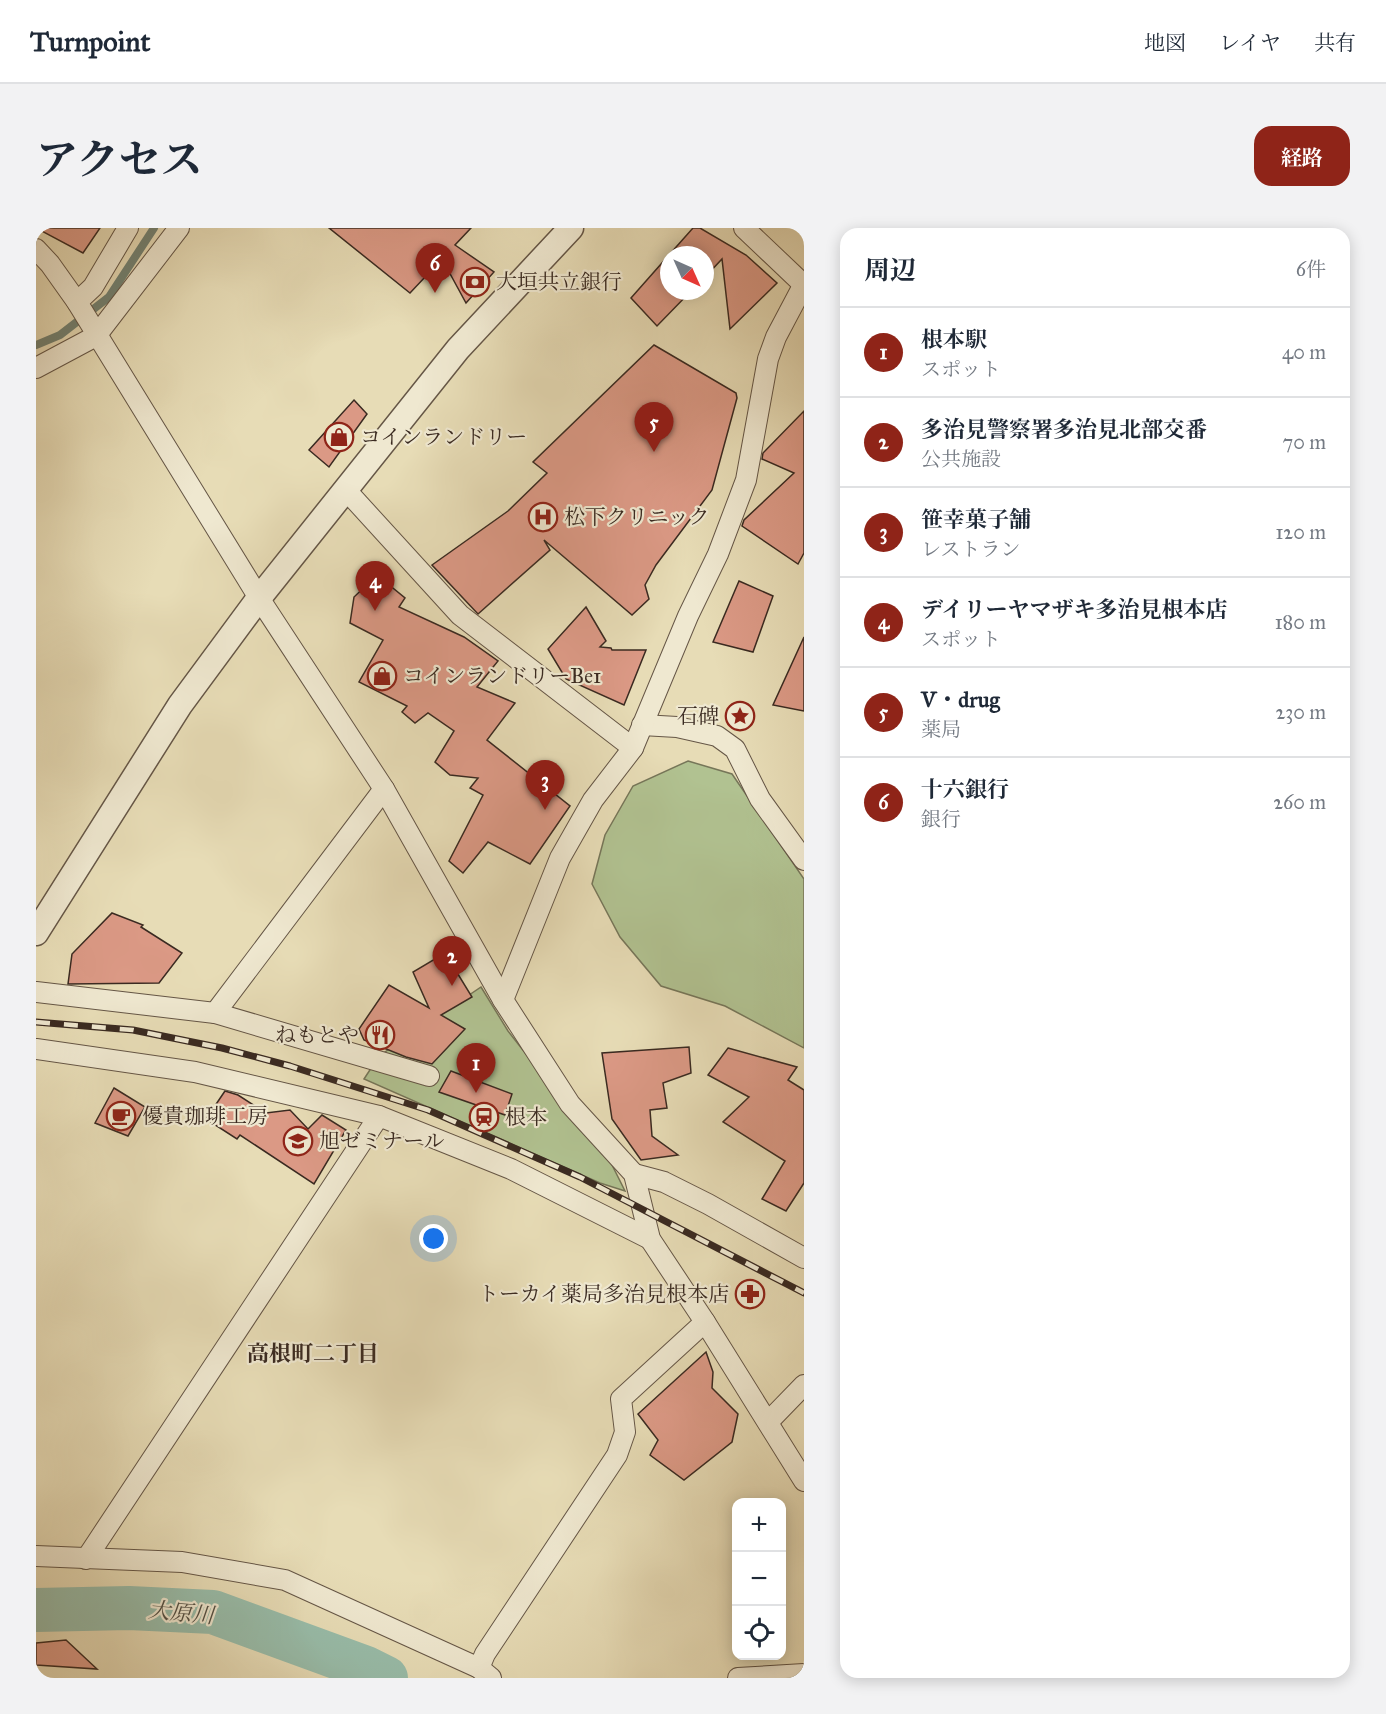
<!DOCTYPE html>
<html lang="ja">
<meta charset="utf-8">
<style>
body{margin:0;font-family:"IM FELL Great Primer","Noto Serif JP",serif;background:#f2f2f3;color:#1f2937}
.controls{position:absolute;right:18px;bottom:18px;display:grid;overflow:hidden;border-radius:12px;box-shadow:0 3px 15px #0003}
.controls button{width:54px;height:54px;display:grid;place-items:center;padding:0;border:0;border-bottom:2px solid #e0e1e3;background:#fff;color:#1f2937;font:30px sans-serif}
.compass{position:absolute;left:624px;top:18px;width:54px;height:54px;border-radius:50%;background:#fff;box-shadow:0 3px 15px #0003;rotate:135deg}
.you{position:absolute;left:398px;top:1011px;width:21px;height:21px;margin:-15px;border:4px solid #fff;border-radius:50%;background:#1a73e8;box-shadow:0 0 0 9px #1a73e833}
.badge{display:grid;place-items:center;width:39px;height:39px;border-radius:50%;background:#8f2418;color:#fff;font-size:20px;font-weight:700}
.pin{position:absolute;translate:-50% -50px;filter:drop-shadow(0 2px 3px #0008)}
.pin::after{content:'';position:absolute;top:32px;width:21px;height:18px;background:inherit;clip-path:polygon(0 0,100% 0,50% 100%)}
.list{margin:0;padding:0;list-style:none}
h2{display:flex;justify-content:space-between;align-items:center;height:78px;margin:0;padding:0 24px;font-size:26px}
h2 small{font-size:20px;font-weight:400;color:#747a83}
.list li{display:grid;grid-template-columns:39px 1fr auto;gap:18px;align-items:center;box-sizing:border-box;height:90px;padding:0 24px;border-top:2px solid #e0e1e3}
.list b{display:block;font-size:22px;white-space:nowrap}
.list p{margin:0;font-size:20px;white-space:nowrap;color:#747a83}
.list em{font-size:20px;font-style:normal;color:#747a83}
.icon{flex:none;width:33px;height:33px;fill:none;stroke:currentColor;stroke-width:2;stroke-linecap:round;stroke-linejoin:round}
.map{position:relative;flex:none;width:768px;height:1450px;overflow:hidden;border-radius:18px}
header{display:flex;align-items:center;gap:36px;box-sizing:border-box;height:84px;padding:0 30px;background:#fff;border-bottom:2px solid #e0e1e3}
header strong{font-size:28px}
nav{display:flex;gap:33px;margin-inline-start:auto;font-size:21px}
.intro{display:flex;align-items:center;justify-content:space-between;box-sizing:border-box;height:144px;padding:0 36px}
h1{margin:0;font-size:42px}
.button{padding:15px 27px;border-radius:18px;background:#8f2418;color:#fff;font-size:21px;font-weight:700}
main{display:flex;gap:36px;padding:0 36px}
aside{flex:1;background:#fff;border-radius:18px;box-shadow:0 3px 15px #0003}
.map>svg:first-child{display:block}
.green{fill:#b1c291;stroke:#767659;stroke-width:1.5}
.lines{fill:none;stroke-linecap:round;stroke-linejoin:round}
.stream{stroke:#728273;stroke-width:8}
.river{stroke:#98bca9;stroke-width:44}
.building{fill:#db9985;stroke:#3a2a21;stroke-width:1.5}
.minor-casing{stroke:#655646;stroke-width:22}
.tertiary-casing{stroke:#655646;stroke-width:27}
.minor{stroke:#efe8d0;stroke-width:20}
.tertiary{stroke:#efe8d0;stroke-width:24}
.rail-casing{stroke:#3a2a21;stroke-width:7}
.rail{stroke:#efe8d0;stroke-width:4.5;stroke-dasharray:14;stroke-linecap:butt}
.labels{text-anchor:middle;stroke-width:4.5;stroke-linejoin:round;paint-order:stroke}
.poi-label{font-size:21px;fill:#3a2a21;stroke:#efe8d0;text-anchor:start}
.neighbourhood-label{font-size:22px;font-weight:bold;fill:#3a2a21;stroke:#efe8d0}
.water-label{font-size:22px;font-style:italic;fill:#524e43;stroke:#efe8d0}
</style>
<header>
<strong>Turnpoint</strong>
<nav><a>地図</a><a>レイヤ</a><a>共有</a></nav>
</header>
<div class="intro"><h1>アクセス</h1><a class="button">経路</a></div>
<main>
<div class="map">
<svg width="768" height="1450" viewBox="0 0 768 1450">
<rect width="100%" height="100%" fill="#e7dcb6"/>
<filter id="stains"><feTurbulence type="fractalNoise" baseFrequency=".00333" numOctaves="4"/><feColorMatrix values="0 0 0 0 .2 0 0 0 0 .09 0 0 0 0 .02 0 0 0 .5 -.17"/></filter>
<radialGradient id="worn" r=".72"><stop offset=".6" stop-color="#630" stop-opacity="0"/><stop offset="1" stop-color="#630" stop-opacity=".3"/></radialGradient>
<g class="green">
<polygon points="652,533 696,546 768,651 768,820 689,778 625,758 584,709 556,656 569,607 597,558"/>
<polygon points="445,759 472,803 575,935 589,963 564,955 328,851 343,828"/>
</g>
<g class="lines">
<polyline class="stream" points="0,117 24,107 73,69 118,0"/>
<polyline class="river" points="0,1382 93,1380 177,1384 330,1440 350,1450"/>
</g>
<g class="building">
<polygon points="0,0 64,0 47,25"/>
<polygon points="293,0 435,0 419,17 458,44 430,75 406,31 374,65"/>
<polygon points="657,0 664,0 710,27 741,55 694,101 686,31 669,49 669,27 633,27"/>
<polygon points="633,27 633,63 655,63 621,98 595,70"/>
<polygon points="618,117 700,165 701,170 676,262 620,337 609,357 613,371 596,387 508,312 514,322 442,386 396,337 472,283 511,245 497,234"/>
<polygon points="318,172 331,186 293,239 273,222"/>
<polygon points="768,183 768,325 762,336 706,298 708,292 758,245 726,231 727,225"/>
<polygon points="341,347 369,370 363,379 428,409 462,433 441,459 479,475 451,512 534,578 494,636 452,614 427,645 413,633 447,567 434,560 442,550 414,547 399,534 418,503 392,485 379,495 366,484 371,478 323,454 347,412 314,395 318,369"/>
<polygon points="703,353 737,368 717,424 677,414"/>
<polygon points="550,379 570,413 564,419 575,420 576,422 610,422 588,477 530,451 512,421"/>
<polygon points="768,409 768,483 737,477"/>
<polygon points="76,685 107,697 105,699 146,725 123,755 32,756 36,726"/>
<polygon points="409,725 436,769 405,787 429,801 396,836 370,829 328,812 323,801 353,757 393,780 377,744"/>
<polygon points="653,819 655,845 627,855 631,880 614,882 616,908 642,927 605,932 576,891 566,825"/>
<polygon points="692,820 761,839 752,852 768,862 768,955 750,983 726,971 749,933 687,894 713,869 672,847"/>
<polygon points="415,843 476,866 469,887 403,864"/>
<polygon points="78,860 109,879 92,908 59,895"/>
<polygon points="189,863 202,867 230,885 254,882 272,901 286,887 310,902 278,956 204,907 201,911 170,891"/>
<polygon points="670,1124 677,1144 676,1160 702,1186 696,1214 648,1252 614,1227 622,1212 602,1186"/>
<polygon points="30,1412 61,1441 0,1437 0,1415"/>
</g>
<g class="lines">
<g class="minor-casing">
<g id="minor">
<polyline points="708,0 767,56"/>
<polyline points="0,21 14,36 41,74 223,370 348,561 467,772 534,876 598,946 614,1011 669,1094 768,1253"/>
<polyline points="41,74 57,59 92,0"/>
<polyline points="0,140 60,108 143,0"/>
<polyline points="309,261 424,387 597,520"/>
<polyline points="606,497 641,499 681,508 699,521 724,571 768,632"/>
<polyline points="0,764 179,785 348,561"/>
<polyline points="467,772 524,630 557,572 597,520 652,388 682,326 710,252 732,131 740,109 768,56"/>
<polyline points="179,785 393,848"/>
<polyline points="0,821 159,844 343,888 475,941 614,1011"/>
<polyline points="598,946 628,954 672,976 768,1030"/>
<polyline points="732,1194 768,1157"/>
<polyline points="0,1328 146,1334 249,1352 443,1440 455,1450"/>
<polyline points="50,1331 343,888"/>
<polyline points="443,1440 449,1426 581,1227 589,1204 585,1171 669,1094"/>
<polyline points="702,1450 768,1446"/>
</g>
</g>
<g class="tertiary-casing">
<polyline id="tertiary" points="0,705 144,477 223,370 422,121 535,0"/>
</g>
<use href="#minor" class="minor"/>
<use href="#tertiary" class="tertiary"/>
<g class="rail-casing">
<polyline id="rail" points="0,794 97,802 186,820 254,838 392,882 544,949 768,1065"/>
</g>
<use href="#rail" class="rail"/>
</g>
<defs>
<g id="bank-ring" transform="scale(1.5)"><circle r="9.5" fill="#efe8d0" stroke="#8f2418" stroke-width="1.5"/><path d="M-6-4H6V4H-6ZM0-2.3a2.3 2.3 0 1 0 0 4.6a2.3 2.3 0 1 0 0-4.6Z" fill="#8f2418"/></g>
<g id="shop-ring" transform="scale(1.5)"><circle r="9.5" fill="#efe8d0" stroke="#8f2418" stroke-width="1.5"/><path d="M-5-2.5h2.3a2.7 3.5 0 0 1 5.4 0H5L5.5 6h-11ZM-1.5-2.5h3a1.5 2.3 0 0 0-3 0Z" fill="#8f2418"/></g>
<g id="hospital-ring" transform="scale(1.5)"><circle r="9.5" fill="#efe8d0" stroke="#8f2418" stroke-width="1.5"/><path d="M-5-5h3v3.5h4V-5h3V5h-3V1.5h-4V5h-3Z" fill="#8f2418"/></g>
<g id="sight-ring" transform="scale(1.5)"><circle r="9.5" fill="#efe8d0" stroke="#8f2418" stroke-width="1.5"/><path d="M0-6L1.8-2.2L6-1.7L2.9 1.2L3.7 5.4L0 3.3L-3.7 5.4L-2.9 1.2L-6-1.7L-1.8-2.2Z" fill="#8f2418"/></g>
<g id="restaurant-ring" transform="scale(1.5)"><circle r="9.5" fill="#efe8d0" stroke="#8f2418" stroke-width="1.5"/><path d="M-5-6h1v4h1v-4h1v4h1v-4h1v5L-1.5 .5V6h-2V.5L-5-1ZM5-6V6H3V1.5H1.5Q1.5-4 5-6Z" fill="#8f2418"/></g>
<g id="cafe-ring" transform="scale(1.5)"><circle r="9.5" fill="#efe8d0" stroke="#8f2418" stroke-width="1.5"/><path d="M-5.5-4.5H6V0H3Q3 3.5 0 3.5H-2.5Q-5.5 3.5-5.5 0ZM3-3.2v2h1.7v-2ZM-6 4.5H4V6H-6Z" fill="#8f2418"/></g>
<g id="station-ring" transform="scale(1.5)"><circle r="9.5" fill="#efe8d0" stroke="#8f2418" stroke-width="1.5"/><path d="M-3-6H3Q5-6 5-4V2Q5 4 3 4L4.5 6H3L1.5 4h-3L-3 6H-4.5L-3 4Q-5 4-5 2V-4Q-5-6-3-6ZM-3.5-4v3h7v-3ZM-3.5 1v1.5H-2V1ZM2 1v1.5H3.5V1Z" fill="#8f2418"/></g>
<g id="school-ring" transform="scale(1.5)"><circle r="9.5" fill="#efe8d0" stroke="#8f2418" stroke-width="1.5"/><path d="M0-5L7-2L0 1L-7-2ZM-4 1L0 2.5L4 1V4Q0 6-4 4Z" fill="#8f2418"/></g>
<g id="pharmacy-ring" transform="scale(1.5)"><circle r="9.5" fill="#efe8d0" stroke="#8f2418" stroke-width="1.5"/><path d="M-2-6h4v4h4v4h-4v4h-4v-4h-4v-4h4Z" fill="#8f2418"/></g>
</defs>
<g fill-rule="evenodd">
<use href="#bank-ring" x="439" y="54"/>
<use href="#shop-ring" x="303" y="209"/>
<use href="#hospital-ring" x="507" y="289"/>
<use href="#shop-ring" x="346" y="448"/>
<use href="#sight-ring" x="704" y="488"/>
<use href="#restaurant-ring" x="344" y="807"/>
<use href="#cafe-ring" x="85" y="888"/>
<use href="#station-ring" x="448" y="889"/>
<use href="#school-ring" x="262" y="913"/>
<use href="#pharmacy-ring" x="714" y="1066"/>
</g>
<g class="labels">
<g class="poi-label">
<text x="460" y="61">大垣共立銀行</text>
<text x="324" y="216">コインランドリー</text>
<text x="528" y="296">松下クリニック</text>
<text x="367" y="455">コインランドリーBe1</text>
<text x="683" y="495" text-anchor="end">石碑</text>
<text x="323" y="814" text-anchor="end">ねもとや</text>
<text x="106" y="895">優貴珈琲工房</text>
<text x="469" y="896">根本</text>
<text x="283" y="920">旭ゼミナール</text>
<text x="693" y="1073" text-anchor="end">トーカイ薬局多治見根本店</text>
</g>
<g class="neighbourhood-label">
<text x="277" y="1133">高根町二丁目</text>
</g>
<g class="water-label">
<text transform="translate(145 1384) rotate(5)" y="8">大原川</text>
</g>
</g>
<rect width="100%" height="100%" filter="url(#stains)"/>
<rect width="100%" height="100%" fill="url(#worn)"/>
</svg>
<div class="controls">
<button>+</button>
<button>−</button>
<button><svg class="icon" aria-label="locate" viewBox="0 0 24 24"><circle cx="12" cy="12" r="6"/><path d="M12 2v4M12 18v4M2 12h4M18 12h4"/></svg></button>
</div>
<svg class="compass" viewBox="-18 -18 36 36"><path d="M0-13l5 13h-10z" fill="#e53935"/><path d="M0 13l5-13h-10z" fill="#747a83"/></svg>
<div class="you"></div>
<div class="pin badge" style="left:440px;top:865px">1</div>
<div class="pin badge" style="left:416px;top:758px">2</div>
<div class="pin badge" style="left:509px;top:582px">3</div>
<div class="pin badge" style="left:339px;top:383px">4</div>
<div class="pin badge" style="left:618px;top:224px">5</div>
<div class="pin badge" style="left:399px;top:65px">6</div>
</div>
<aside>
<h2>周辺<small>6件</small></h2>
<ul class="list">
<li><span class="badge">1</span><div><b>根本駅</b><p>スポット</p></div><em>40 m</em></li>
<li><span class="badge">2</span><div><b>多治見警察署多治見北部交番</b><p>公共施設</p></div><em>70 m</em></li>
<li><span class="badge">3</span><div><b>笹幸菓子舗</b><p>レストラン</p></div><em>120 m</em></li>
<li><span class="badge">4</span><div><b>デイリーヤマザキ多治見根本店</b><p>スポット</p></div><em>180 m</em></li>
<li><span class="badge">5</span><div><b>V・drug</b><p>薬局</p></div><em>230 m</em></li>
<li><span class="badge">6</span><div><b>十六銀行</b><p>銀行</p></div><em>260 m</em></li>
</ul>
</aside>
</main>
